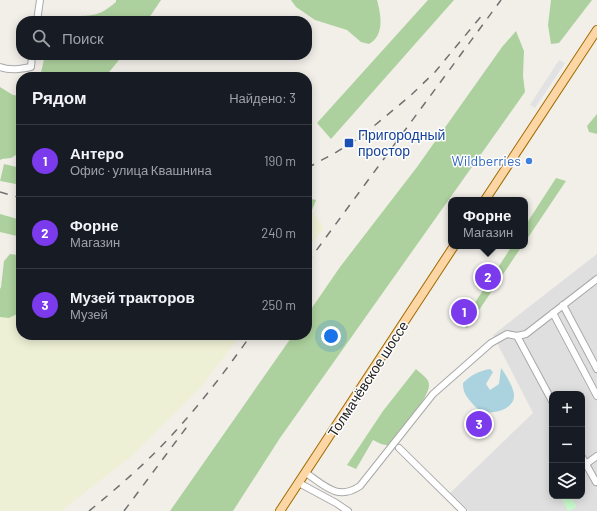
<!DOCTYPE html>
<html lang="ru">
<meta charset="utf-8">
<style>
body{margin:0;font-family:Barlow,sans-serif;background:#242831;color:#f1f3f6}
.controls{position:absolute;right:12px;bottom:12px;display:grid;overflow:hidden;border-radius:8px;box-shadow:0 2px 10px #0003}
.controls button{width:36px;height:36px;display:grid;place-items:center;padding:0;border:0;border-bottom:1px solid #363941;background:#171b24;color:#f1f3f6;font:20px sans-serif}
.you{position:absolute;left:331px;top:336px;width:14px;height:14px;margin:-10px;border:3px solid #fff;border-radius:50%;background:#1a73e8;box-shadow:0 0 0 6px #1a73e833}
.badge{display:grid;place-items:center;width:26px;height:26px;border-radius:50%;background:#7c3aed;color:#fff;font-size:13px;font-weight:700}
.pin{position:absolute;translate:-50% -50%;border:2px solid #fff;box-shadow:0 1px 4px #0006}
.popup{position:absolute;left:448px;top:197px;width:80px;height:52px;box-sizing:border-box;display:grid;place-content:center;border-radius:8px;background:#171b24;filter:drop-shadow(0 1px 3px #0005);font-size:13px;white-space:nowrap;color:#9ea1a6}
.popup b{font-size:15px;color:#f1f3f6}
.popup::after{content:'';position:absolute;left:50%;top:100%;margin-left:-8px;border:8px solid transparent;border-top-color:#171b24}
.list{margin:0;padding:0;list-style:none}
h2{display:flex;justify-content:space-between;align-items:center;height:52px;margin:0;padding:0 16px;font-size:17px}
h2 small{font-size:13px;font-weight:400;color:#9ea1a6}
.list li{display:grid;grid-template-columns:26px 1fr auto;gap:12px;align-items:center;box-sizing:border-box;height:72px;padding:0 16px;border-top:1px solid #363941}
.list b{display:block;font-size:15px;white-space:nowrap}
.list p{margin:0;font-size:13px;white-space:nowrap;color:#9ea1a6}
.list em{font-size:13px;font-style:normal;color:#9ea1a6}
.icon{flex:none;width:22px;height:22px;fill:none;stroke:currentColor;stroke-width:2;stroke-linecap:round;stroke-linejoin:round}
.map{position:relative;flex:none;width:597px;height:511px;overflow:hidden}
.search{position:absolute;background:#171b24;box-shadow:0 2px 10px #0003;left:16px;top:16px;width:296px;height:44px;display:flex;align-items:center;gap:10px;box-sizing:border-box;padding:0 14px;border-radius:16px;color:#9ea1a6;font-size:15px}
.panel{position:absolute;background:#171b24;box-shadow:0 2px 10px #0003;left:16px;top:72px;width:296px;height:268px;border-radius:16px}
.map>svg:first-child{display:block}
.residential{fill:#e0dfdf;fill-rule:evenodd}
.farmland{fill:#eef0d5}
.forest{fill:#add19e}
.park{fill:#c8facc}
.parking{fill:#e2e2e2}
.water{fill:#aad3df}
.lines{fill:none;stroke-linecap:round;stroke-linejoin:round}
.minor-casing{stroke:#a9a9a9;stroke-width:8}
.major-casing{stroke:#a06b00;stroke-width:10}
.minor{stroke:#fff;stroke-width:6}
.major{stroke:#fcd6a4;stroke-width:8}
.rail{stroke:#707070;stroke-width:1.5;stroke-dasharray:8 8;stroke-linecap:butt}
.transit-dot{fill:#1a4fb4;stroke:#fff;stroke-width:1.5}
.shop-dot{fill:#3f7fe0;stroke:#fff;stroke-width:1.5}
.labels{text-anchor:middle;stroke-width:3;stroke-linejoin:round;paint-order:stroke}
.transit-label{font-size:14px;fill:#164399;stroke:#fff;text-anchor:start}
.shop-label{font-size:14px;fill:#366cbe;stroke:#fff;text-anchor:end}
.street-label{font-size:14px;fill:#222;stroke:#fff}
</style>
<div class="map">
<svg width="597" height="511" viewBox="0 0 597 511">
<rect width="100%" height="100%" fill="#f2efe9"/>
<path class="residential" d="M597 254V511H469L450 493 533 413 493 335ZM552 394H582V496H552Z"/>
<g class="farmland">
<polygon points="312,210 324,228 307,249 307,212"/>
<polygon points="21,312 21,335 241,335 200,388 128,459 61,511 0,511 0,317 9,318"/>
</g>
<g class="forest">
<path d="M116 0H161L147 21H71L72 17C94 14 97 18 116 2Z"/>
<path d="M291 0H377C381 15 385 35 369 44L361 42 347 30 315 20 296 7Z"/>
<polygon points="428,0 454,0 331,139 317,123"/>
<polygon points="551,0 592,0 559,43 551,44 548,25"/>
<polygon points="516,31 524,51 523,76 525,92 280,438 233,511 170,511 293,335 307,335 307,315 340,267 417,167 502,47"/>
<polygon points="45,55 123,55 105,77 40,77"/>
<polygon points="0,87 13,95 21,96 21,152 11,158 2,159 0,160"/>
<polygon points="597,114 597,134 589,132 587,126"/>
<polygon points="4,164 21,168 21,185 0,181"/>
<polygon points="556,178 566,181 525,242 525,226"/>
<polygon points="307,198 316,200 312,210 307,212"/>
<polygon points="0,214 21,220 21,237 0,232"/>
<polygon points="512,246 522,246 467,328 461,324"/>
<polygon points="10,254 18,255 18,264 21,267 21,312 9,318 0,317 0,289 1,287 4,261"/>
<path d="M416 369C421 374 430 379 429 386 428 399 398 434 390 446L381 444 373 440 356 469 347 465 383 411Z"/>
</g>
<polygon class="park" points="560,496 571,496 577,507 568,511"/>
<polygon class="parking" points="559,60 565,63 535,108 530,105"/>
<path class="water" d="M501 368C505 373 514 388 514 395 515 408 496 414 486 412 479 411 475 407 471 402 465 395 463 391 463 383 471 375 479 371 490 369L493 372 486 384 490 390 499 384Z"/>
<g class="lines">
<g class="minor-casing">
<g id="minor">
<polyline points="37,21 40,0"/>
<path d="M0 67C10 71 21 69 31 67L32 55"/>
<polyline points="563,305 597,369"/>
<polyline points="553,313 597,396"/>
<polyline points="517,336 552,401"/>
<polyline points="399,448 463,511"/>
<polyline points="582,457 596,482"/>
<polyline points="586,464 597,456"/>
<path d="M306 473C325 486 338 501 360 486L433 394 491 343 507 334 517 336 526 334 597 279"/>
<polyline points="299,483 336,503 348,511"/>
</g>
</g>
<g class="major-casing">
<g id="major">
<polyline points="485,200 597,30"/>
<polyline points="280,511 454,246"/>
</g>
</g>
<use href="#minor" class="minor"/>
<use href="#major" class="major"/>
<g class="rail">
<polyline points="307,168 335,153 362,136 410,96 435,72 483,14"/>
<polyline points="0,192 21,198"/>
<polyline points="307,263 501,0"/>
<path d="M89 511C121 485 153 457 180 426 206 397 229 366 251 335"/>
<polyline points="124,511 189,424"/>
</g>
</g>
<rect class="transit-dot" x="344" y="138" width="10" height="10" rx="2"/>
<circle class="shop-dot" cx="529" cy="161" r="4"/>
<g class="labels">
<g class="transit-label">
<text x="358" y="140">Пригородный<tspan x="358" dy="16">простор</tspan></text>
</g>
<g class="shop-label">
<text x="521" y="166">Wildberries</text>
</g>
<g class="street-label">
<text transform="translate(368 379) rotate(-57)" y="5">Толмачёвское шоссе</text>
</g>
</g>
</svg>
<div class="controls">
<button>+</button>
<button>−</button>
<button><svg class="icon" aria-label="layers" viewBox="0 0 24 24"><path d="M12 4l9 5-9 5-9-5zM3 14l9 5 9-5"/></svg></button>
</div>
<div class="you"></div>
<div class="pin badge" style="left:464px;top:312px">1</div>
<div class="pin badge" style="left:488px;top:277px">2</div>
<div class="popup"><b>Форне</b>Магазин</div>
<div class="pin badge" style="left:479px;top:424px">3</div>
<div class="search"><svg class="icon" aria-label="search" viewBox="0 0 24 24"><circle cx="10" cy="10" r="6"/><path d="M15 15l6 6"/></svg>Поиск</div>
<section class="panel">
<h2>Рядом<small>Найдено: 3</small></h2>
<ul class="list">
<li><span class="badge">1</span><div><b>Антеро</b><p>Офис · улица Квашнина</p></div><em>190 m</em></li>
<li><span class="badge">2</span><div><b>Форне</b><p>Магазин</p></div><em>240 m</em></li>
<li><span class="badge">3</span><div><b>Музей тракторов</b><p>Музей</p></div><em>250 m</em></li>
</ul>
</section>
</div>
